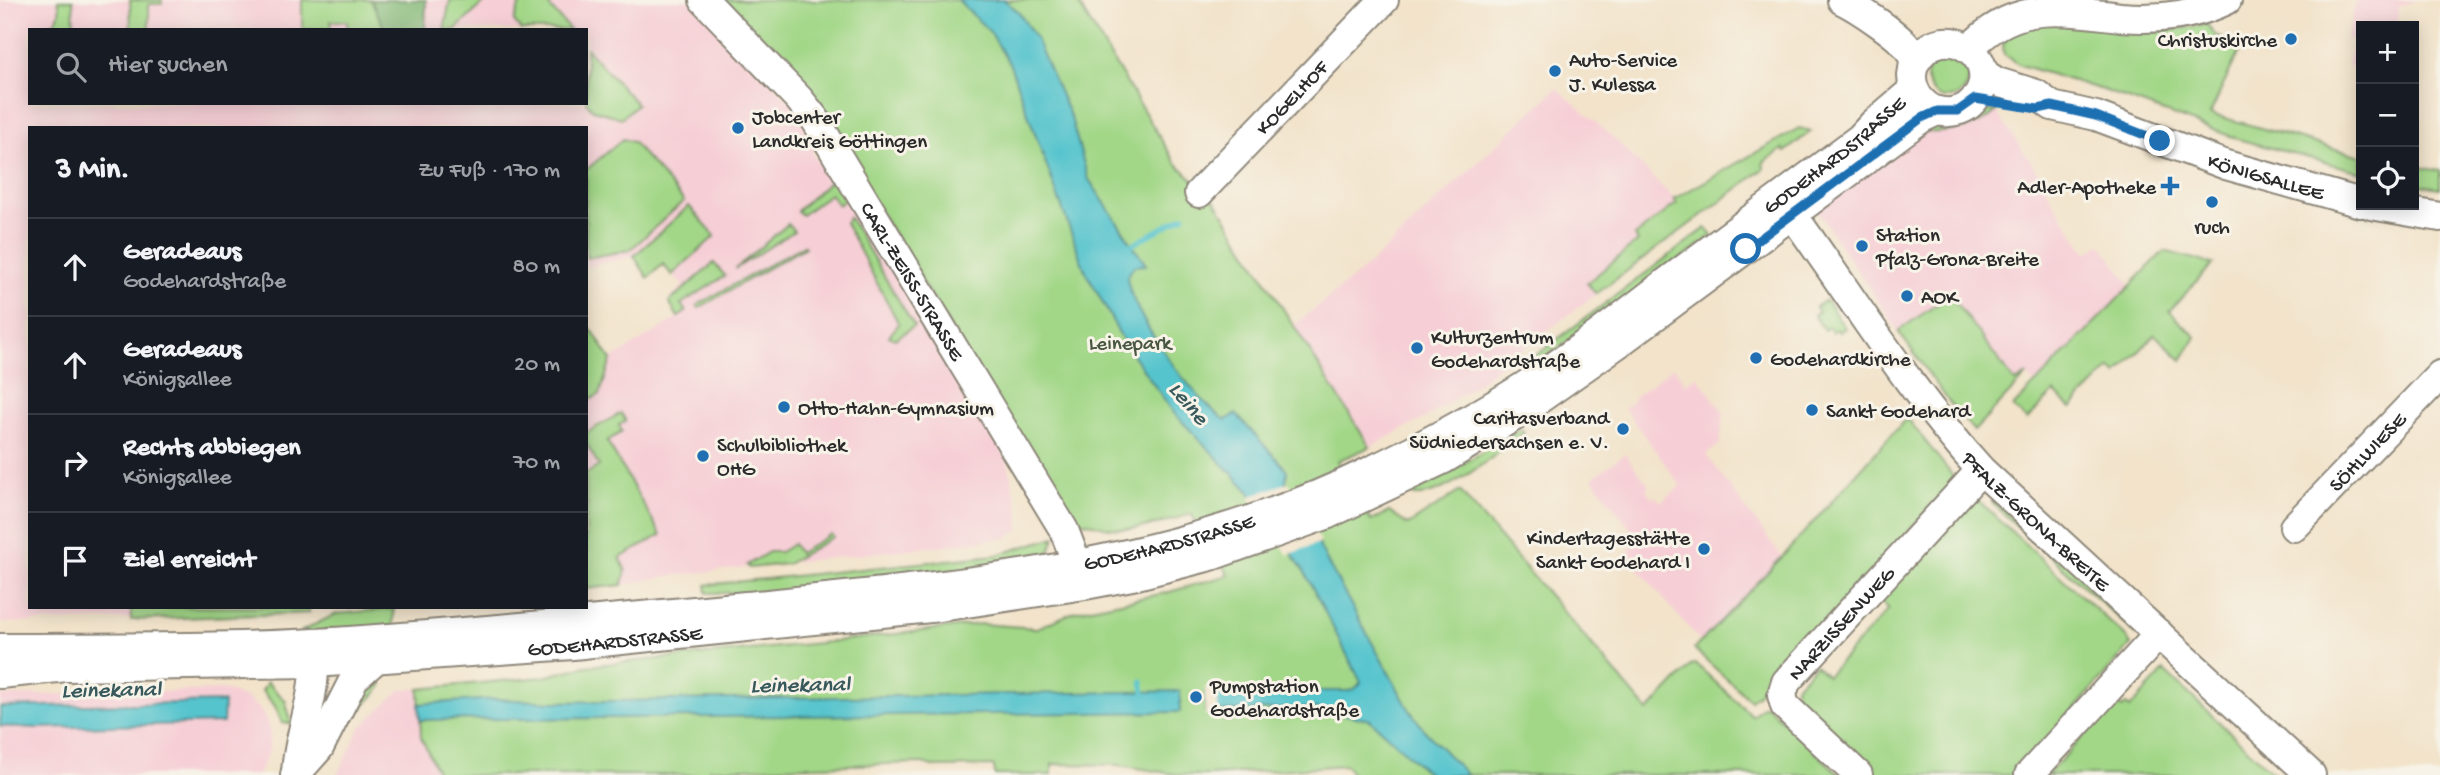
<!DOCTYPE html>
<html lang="de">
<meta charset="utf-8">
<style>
body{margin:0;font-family:"Gochi Hand",sans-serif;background:#20242c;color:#f1f3f6}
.controls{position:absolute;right:21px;top:21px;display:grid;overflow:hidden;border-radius:0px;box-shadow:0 4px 18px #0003}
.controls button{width:63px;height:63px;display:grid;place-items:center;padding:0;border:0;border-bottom:2px solid #363941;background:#171b24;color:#f1f3f6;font:35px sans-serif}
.stop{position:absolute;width:21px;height:21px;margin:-16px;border:5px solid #1f6fb2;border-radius:50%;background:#fff}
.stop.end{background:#1f6fb2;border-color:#fff;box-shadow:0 2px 7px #0008}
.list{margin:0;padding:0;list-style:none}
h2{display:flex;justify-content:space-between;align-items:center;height:91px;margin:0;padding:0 28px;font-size:30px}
h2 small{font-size:23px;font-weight:400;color:#9ea1a6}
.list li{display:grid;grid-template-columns:46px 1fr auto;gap:21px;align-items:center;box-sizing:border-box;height:98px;padding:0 28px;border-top:2px solid #363941}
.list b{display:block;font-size:26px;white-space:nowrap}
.list p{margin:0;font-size:23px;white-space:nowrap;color:#9ea1a6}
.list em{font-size:23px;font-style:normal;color:#9ea1a6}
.icon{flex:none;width:38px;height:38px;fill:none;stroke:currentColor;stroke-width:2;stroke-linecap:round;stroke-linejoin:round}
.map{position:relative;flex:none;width:2440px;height:775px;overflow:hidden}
.search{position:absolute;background:#171b24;box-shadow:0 4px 18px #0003;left:28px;top:28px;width:560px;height:77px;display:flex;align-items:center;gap:18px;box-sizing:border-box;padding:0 24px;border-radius:0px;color:#9ea1a6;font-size:26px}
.panel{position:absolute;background:#171b24;box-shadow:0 4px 18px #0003;left:28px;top:126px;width:560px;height:483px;border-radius:0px}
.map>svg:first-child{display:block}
.built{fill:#f6cfd6;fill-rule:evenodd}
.green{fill:#a2d787;stroke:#668159;stroke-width:2}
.forest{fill:#81b874;stroke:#567250;stroke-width:2}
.water{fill:#57c4cd;stroke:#41787c;stroke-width:2}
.pier{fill:#f2e3ca}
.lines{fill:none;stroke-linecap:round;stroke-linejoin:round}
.stream{stroke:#57c4cd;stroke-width:5}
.minor-casing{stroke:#8e877a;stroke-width:32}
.minor{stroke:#fff;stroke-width:28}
.route{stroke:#1f6fb2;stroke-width:9}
.poi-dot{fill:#1f6fb2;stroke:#f7f3e8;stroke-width:2.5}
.labels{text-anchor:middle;stroke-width:6;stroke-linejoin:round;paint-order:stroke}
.poi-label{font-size:21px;fill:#2b2b2b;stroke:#f7f3e8;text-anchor:start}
.street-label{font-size:21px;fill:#2b2b2b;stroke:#f7f3e8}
.park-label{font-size:21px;fill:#495642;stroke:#f7f3e8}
.water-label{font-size:23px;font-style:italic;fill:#38595c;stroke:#f7f3e8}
</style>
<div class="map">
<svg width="2440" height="775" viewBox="0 0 2440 775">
<rect width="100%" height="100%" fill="#f7f3e8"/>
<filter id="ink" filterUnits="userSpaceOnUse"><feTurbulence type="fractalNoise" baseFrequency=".0143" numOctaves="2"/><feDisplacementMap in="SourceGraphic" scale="14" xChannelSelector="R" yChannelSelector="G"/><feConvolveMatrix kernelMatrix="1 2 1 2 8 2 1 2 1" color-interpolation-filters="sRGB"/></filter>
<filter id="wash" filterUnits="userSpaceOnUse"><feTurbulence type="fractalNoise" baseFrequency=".00686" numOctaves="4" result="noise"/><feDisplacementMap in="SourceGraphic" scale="28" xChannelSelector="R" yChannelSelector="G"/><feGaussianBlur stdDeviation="1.57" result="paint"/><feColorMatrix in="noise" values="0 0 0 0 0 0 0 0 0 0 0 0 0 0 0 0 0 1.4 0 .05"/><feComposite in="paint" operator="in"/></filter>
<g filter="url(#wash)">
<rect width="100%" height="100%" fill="#f2e3ca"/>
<g class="built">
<path d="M0 0H688L798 109 818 143 812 153 831 180 841 183 1007 459 1020 515 1019 530 1007 538 670 576 622 585 626 571 605 539V545L601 551H595L590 547 589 539 593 535 586 513V322L611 360 678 317 668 300 683 286 663 264 648 278 634 256 586 267V128H30V607H309V613L0 623ZM30 30H586V103H30Z"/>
<polygon points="2357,0 2416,0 2398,7 2397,26 2361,26 2361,69 2347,65 2353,42 2346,38"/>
<polygon points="1976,83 2036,169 2054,203 2087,253 2101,244 2130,285 2035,385 2026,374 2015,382 1950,295 1898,331 1814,206"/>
<polygon points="1557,88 1616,140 1678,203 1635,236 1639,241 1588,283 1596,294 1472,387 1429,416 1370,447 1293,326 1363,270"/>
<polygon points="1674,367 1686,384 1697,376 1724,413 1720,444 1706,455 1782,557 1701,642 1626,555 1637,538 1592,478 1625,454 1649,486 1646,489 1652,498 1656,496 1661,502 1681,486 1624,408 1634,401 1633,398"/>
<polygon points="401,689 419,689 421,737 439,775 337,775 360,728"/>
<polygon points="222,690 234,693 249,700 259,708 267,721 270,735 269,751 258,775 0,775 0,696"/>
</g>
<g class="green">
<path d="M58 0H73L74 30H34C51 28 64 20 58 0Z"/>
<polygon points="130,0 162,0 162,4 149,4 149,30 131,30"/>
<polygon points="302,0 426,0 425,30 348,30 347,21 331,21 331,28 302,30"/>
<polygon points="450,0 487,0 455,30 444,30"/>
<polygon points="521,0 555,0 549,6 570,30 521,30 514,22"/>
<path d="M710 0H1076L1175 162 1216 202 1370 447 1337 461 1371 521 1389 512 1408 525 1460 491 1648 711 1692 665 1696 664 1752 716 1763 706H1767L1840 775H1353L1346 765 1210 775H1180L1119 765 1052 764V775H995L994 766 935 767 923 763 709 769 708 775H439L421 737 419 689 543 677 586 666 820 643 980 624 1037 628 1076 611 1166 593 1229 575 1191 514C1165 522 1139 532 1110 528 1096 526 1082 519 1067 521L819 111Z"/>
<path d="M2048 19C2107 28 2146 37 2207 24L2216 36 2241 47 2210 114 2361 156V172L2241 140 2106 91 2020 65 2004 55 2003 45 2008 35Z"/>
<polygon points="586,48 637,104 622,118 593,110 586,102"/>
<circle cx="1948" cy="77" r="21"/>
<path d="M1997 110C1981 128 1944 135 1921 131L1980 111Z"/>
<polygon points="1799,128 1811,131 1785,152 1783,149 1764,162 1763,165 1765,168 1596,294 1587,283 1638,241 1635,236 1677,203 1674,199"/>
<polygon points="623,139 633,142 684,201 630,250 586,258 586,170"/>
<polygon points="2414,166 2440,171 2440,188 2414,184"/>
<polygon points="831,180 841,183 852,194 838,205 830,194 802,215 797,211"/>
<polygon points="689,206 715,236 672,275 663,264 648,278 634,256"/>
<polygon points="849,217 914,326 895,339 889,336 899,324 845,223"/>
<polygon points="788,224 794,231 735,269"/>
<polygon points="1706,228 1712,236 1599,320 1511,379 1511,374"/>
<polygon points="804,245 805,247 699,308 697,305"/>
<polygon points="2164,251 2213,264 2169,311 2196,337 2182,360 2155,335 2117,374 2110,368 2071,408 2054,392 2027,420 2013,407"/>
<polygon points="714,263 725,276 681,304 686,312 678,317 669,302"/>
<polygon points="1950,295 2015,382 2027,375 1974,431 1949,402 1898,331"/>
<polygon points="1826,300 1845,328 1839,332 1837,329 1832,332 1829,327 1824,330 1814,315 1819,312 1816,307"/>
<polygon points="592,330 611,360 600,394 586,402 586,333"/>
<polygon points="621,413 626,421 619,425 622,432 607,441 661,535 620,558 626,571 622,585 586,589 586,513 588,504 586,500 586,474 599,466 586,443 586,433"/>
<polygon points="1908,419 1952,475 1952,484 1779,672 1757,695 1750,700 1694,649 1782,557 1903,422"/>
<path d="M1521 429 1524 433C1503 449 1437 504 1412 494Z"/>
<polygon points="1998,497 2138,630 2137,635 1992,503"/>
<polygon points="1973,500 1978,500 1997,518 2126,637 2131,645 2017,775 1872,775 1811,717 1796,697 1796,686 1815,665 1827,676 1889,609 1878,598"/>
<polygon points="831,534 833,537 787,564 749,568 747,565 769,552 780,552 793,544 799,553"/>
<polygon points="1055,537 1050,551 1041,559 780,593 707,593 706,585 997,555"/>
<polygon points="131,607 309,607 309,613 131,620"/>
<polygon points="389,609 394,610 393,627 300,632 336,614"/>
<polygon points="2164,671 2276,775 2047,775 2115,702 2122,708 2126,705 2130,708"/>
<polygon points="267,682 285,700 292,724 282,723 275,706 262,691"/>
<polygon points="366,683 380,683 382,686 347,725 342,723"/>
</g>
<polygon class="forest" points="371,0 426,0 425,30 385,30"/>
<g class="water">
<path d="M958 0H1005L1019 13 1035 37 1071 118 1088 178 1146 265 1134 266 1127 277C1130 313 1195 402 1226 420L1236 414 1287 470 1286 482 1331 569 1409 709 1425 731 1467 775H1430L1370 720 1313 708 1205 712V691H1348L1356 688 1361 682 1304 571 1248 490 1174 413 1125 344 1084 268 1010 65 991 33Z"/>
<polygon points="1180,691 1180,712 420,720 419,704 496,699 554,702"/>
<polygon points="224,702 223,723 37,728 0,726 0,707"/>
</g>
<g class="pier">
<polygon points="1289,482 1321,542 1288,555 1249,497"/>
<polygon points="1205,687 1218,688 1218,715 1205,715"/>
</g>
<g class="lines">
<g class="stream">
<polyline points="1128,247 1184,216"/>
<polyline points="1142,681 1145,698"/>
</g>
</g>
</g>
<g filter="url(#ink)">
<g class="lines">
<g class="minor-casing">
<g id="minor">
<path id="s1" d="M704 0 799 99 815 119 1064 530 1084 582"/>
<path d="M1842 0C1858 8 1901 36 1910 51 1916 61 1913 65 1912 76 1912 94 1926 111 1944 112 1955 113 1966 109 1973 101 2009 62 1943 13 1915 63"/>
<path d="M1969 49C2015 0 2058 10 2121 17 2158 20 2194 16 2227 0"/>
<path id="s2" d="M1983 73 1997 82 2036 94 2052 106 2096 116 2226 165 2361 203"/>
<path id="s3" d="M1199 193 1384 0"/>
<path id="s4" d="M1782 200C1848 290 1906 387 1981 470L2311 775"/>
<polyline points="2371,205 2440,217"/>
<path id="s5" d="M2294 527 2440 375"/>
<path id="s6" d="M0 648C116 647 233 649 349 641 481 631 614 619 746 606 957 585 1173 567 1366 473 1414 450 1462 425 1507 397 1563 363 1616 321 1668 281 1732 233 1796 186 1860 138L1873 124 1914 89"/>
<path id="s7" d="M0 674 67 667 314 663 573 645 940 607 1085 585 1137 575 1211 556 1326 515 1444 459 1518 414 1623 340 1922 118 1937 111"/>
<path d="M296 773C298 735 315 701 314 663L327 652"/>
<polyline points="295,775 319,748 354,679 376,659"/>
<path id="s8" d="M1858 775 1785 706 1782 695 1786 682 1981 470"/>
<polyline points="2029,775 2159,634"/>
</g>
</g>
<use href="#minor" class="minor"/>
</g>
</g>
<g class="lines" filter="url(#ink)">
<polyline class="route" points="1746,249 1922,118 1937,111 1958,111 1975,99 2038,109 2052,106 2096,116 2160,141"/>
</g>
<g class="poi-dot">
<circle cx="2291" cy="39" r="7"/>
<circle cx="1555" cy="71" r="7"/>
<circle cx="738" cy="128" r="7"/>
<path d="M2166.5 175.5h7v7h7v7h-7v7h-7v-7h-7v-7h7z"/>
<circle cx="2212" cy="202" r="7"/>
<circle cx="1862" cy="246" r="7"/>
<circle cx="1907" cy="296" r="7"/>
<circle cx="1417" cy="348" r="7"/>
<circle cx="1756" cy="358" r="7"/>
<circle cx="784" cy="407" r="7"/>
<circle cx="1812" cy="410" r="7"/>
<circle cx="1623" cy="429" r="7"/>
<circle cx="703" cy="456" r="7"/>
<circle cx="1704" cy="549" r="7"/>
<circle cx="1196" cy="697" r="7"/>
</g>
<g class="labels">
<g class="poi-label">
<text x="2277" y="46" text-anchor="end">Christuskirche</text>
<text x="1569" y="66">Auto-Service<tspan x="1569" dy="24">J. Kulessa</tspan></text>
<text x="752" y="123">Jobcenter<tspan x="752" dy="24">Landkreis Göttingen</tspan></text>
<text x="2156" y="193" text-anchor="end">Adler-Apotheke</text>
<text x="2212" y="233" text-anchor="middle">ruch</text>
<text x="1876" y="241">Station<tspan x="1876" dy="24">Pfalz-Grona-Breite</tspan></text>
<text x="1921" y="303">AOK</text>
<text x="1431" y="343">Kulturzentrum<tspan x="1431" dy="24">Godehardstraße</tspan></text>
<text x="1770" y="365">Godehardkirche</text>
<text x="798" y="414">Otto-Hahn-Gymnasium</text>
<text x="1826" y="417">Sankt Godehard</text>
<text x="1609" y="424" text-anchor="end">Caritasverband<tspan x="1609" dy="24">Südniedersachsen e. V.</tspan></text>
<text x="717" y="451">Schulbibliothek<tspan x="717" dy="24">OHG</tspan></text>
<text x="1690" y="544" text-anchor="end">Kindertagesstätte<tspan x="1690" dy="24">Sankt Godehard I</tspan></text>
<text x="1210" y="692">Pumpstation<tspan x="1210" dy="24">Godehardstraße</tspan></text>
</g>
<g class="street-label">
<text dy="7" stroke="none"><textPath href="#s3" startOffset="133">KOGELHOF</textPath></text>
<text dy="7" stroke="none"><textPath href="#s6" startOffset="1953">GODEHARDSTRASSE</textPath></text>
<text dy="7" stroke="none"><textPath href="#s2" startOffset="303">KÖNIGSALLEE</textPath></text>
<text dy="7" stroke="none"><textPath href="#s1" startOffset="352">CARL-ZEISS-STRASSE</textPath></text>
<text dy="7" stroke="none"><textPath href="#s5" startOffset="105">SÖHLWIESE</textPath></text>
<text dy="7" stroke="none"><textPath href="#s4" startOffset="411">PFALZ-GRONA-BREITE</textPath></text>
<text dy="7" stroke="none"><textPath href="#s6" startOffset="1176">GODEHARDSTRASSE</textPath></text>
<text dy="7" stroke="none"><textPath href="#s8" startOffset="206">NARZISSENWEG</textPath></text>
<text dy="7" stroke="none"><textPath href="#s7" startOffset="616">GODEHARDSTRASSE</textPath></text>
</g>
<g class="park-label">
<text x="1130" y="349">Leinepark</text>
</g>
<g class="water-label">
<text transform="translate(1190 402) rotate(50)" y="8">Leine</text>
<text transform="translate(800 683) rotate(-1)" y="8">Leinekanal</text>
<text transform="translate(111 688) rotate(-1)" y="8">Leinekanal</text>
</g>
</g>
</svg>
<div class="controls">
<button>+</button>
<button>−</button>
<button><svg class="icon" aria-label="locate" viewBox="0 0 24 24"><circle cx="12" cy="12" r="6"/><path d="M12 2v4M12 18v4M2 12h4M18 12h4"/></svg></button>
</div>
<div class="stop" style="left:1746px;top:249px"></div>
<div class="stop end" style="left:2160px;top:141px"></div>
<div class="search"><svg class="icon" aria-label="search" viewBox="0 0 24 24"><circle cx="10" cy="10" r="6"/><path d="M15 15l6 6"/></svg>Hier suchen</div>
<section class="panel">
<h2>3 Min.<small>Zu Fuß · 170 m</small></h2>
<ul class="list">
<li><svg class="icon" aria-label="ahead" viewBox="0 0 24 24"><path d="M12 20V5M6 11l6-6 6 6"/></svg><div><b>Geradeaus</b><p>Godehardstraße</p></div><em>80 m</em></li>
<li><svg class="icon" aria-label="ahead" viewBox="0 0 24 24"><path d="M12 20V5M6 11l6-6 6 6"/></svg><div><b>Geradeaus</b><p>Königsallee</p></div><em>20 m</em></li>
<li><svg class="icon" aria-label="right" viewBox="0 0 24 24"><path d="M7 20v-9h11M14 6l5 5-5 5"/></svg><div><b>Rechts abbiegen</b><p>Königsallee</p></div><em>70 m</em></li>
<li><svg class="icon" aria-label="arrive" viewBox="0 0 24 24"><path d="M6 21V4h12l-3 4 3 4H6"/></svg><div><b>Ziel erreicht</b></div></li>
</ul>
</section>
</div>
